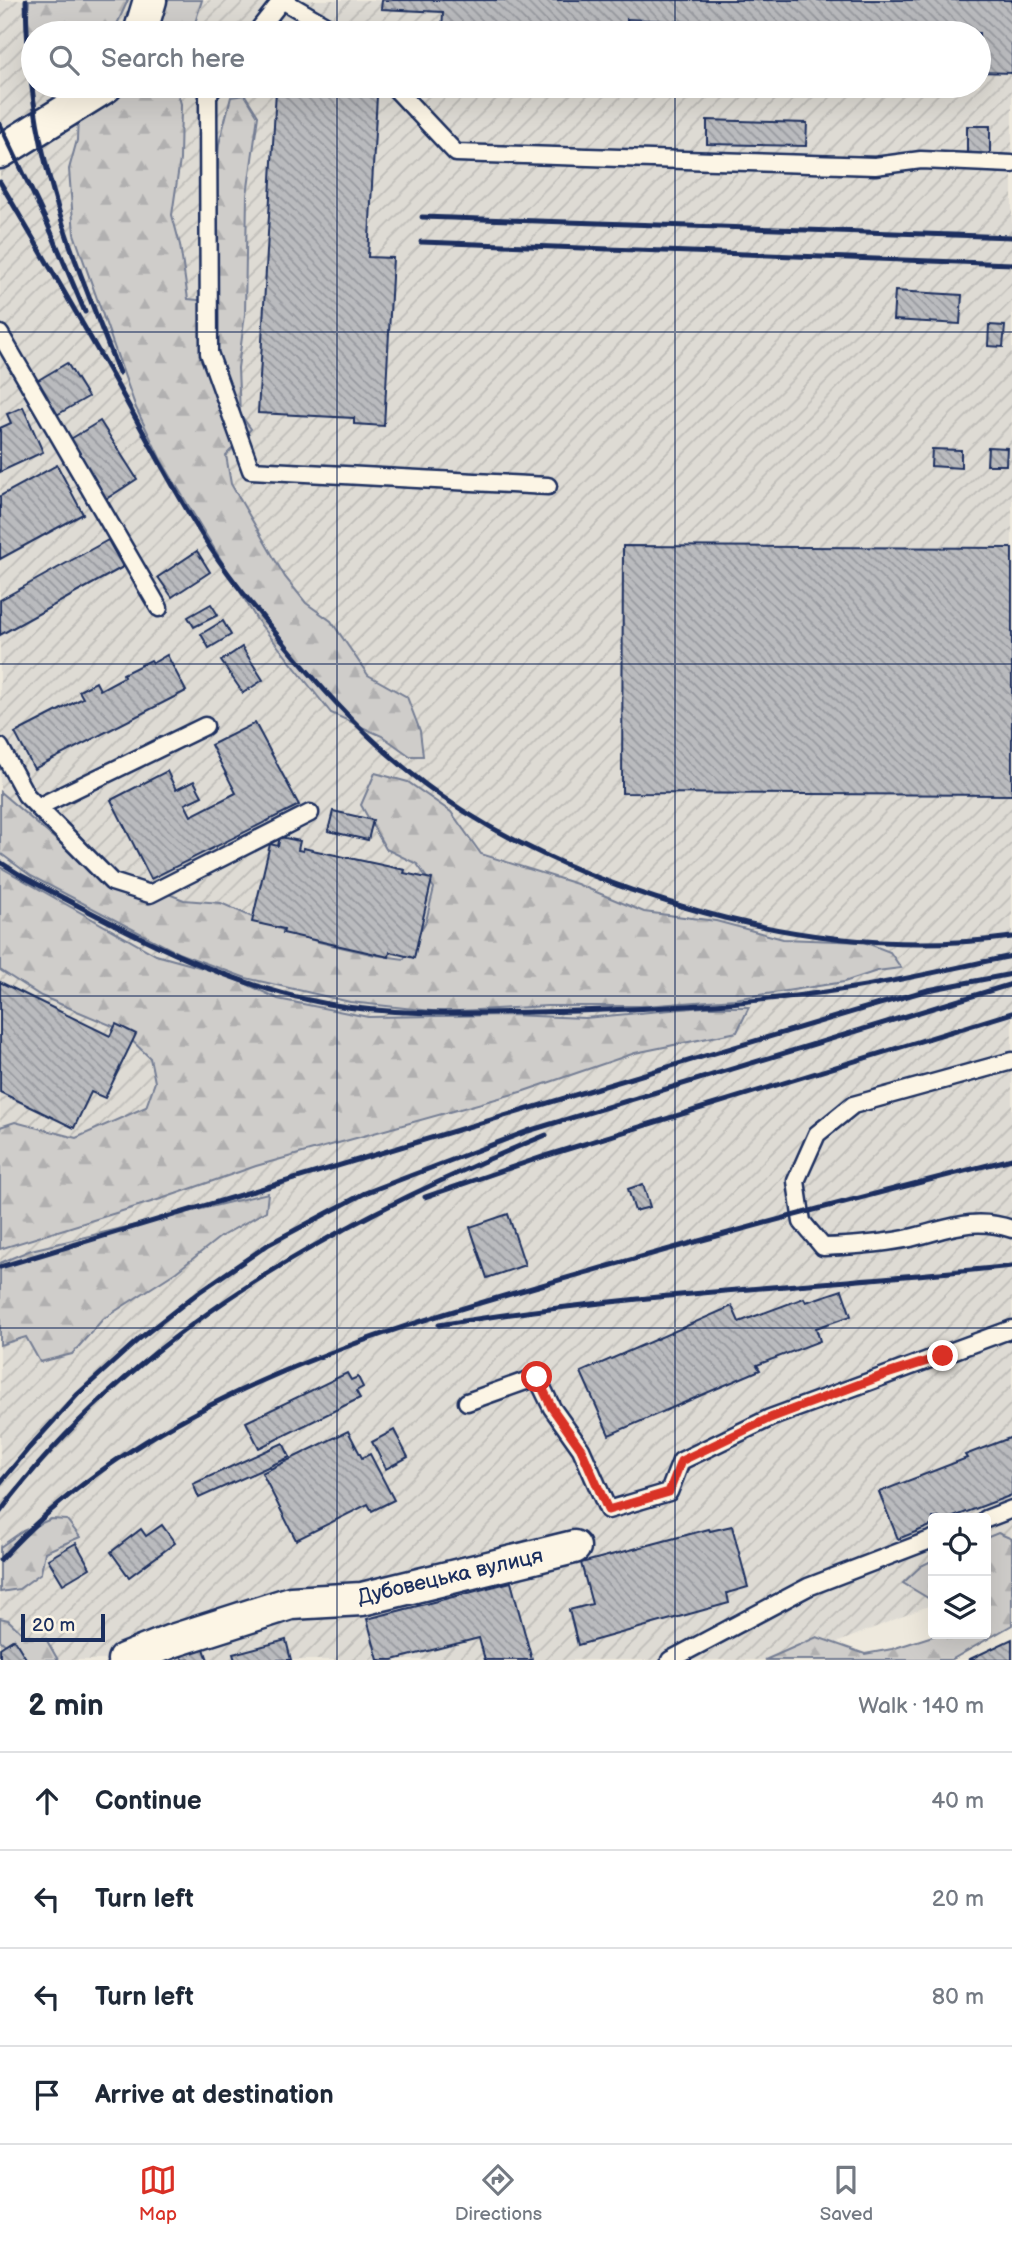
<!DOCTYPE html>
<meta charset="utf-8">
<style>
body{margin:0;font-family:"Balsamiq Sans",sans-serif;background:#f6f6f7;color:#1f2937}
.controls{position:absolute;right:21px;bottom:21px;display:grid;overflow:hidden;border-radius:7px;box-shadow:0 7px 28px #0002}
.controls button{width:63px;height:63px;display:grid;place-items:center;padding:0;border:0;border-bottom:2px solid #e0e1e3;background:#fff;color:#1f2937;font:35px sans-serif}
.scale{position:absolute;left:21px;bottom:18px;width:84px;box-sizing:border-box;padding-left:7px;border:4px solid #1b2f5e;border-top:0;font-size:19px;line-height:24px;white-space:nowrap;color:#1b2f5e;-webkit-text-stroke:5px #fcf5e5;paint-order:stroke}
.stop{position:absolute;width:21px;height:21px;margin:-16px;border:5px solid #d93025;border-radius:50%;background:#fff}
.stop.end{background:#d93025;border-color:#fff;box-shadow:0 2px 7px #0008}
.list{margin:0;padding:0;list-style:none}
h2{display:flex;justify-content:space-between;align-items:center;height:91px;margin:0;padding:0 28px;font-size:30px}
h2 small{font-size:23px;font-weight:400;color:#747a83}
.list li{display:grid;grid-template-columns:46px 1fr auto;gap:21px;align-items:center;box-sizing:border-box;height:98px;padding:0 28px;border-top:2px solid #e0e1e3}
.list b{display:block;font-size:26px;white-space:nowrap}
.list em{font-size:23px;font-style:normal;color:#747a83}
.icon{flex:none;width:38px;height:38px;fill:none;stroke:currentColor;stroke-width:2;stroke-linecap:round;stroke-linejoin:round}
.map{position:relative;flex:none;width:1012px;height:1660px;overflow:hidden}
.search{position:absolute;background:#fff;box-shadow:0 7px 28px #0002;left:21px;right:21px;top:21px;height:77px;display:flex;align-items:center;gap:18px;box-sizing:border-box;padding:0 24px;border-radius:38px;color:#747a83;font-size:26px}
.sheet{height:483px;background:#fff}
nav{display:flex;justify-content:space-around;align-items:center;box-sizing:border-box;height:98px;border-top:2px solid #e0e1e3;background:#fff;font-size:19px;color:#747a83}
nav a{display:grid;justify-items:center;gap:4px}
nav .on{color:#d93025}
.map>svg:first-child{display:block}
.industrial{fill:url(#industrial-furrows);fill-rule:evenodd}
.forest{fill:url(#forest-firs);stroke:#757e94;stroke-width:2}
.building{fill:url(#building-back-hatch);stroke:#1b2f5e;stroke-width:2}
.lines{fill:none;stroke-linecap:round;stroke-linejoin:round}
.lane-casing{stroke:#1b2f5e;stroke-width:21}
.street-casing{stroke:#1b2f5e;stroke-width:37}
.lane{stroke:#fcf5e5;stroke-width:16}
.street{stroke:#fcf5e5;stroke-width:32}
.rail{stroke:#1b2f5e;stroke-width:5}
.route{stroke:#d93025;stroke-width:9}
.grid{fill:none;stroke:#1b2f5e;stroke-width:2;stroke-opacity:0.55}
.labels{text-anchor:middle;stroke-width:5;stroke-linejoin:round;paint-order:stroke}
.street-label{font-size:21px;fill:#1b2f5e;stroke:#fcf5e5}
</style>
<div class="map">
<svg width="1012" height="1660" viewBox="0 0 1012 1660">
<defs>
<pattern id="industrial-furrows" width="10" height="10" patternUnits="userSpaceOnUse" patternTransform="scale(1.75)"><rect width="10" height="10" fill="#dedbd4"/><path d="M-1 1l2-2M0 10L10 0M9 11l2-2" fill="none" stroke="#bebcb8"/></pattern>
<pattern id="forest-firs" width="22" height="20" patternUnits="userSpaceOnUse" patternTransform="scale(1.75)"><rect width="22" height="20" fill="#cfcdca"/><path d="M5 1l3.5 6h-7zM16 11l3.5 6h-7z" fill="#b1b0b0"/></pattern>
<pattern id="building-back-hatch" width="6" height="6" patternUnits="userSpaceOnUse" patternTransform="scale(1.75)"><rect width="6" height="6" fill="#babbbe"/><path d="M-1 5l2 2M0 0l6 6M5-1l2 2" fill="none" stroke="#96989e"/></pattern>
</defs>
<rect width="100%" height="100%" fill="#eee9dd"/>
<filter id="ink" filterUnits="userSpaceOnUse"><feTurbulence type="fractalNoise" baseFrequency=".0143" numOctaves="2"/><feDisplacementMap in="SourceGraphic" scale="14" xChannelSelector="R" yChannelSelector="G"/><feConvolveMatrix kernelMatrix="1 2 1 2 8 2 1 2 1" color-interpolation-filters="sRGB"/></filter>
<g filter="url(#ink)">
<path class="industrial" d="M0 0H1012V1572L986 1583V1518H933V1604L794 1660H0ZM33 33H979V86H33Z"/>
<g class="forest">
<polygon points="29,0 128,0 113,33 33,33 33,74 27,33"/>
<polygon points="168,0 202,0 192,33 145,33 154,12"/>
<polygon points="85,86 176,86 181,104 180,160 172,215 180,245 188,299 208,301 218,231 216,186 219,144 231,97 245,95 258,116 247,195 245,314 238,368 240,414 251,429 226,455 231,484 285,577 306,603 331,621 368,675 407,697 420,731 423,756 410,756 382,736 331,713 257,620 161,460 136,408 74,234 69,169 77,140 79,92"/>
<polygon points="375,773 408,782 451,812 481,854 577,884 644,912 716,921 783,939 864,942 890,952 901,968 877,971 844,982 734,999 645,1006 547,1006 441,1012 350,1002 246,978 178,953 31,876 0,853 0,792 75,856 102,859 116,874 184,900 221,903 274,927 319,942 375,955 404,959 426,921 434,888 417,864 386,849 361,805"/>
<polygon points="0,867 156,955 228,975 278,999 368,1017 509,1015 585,1018 703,1007 749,1007 737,1032 635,1053 524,1091 256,1166 164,1198 0,1249 0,1127 15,1122 76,1138 146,1107 155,1082 150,1058 120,1029 41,996 0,970"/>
<polygon points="268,1193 266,1211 220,1237 176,1272 103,1319 72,1354 40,1362 26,1337 0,1345 0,1263 31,1250"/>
<polygon points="51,1519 67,1520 80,1537 45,1552 41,1573 19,1589 0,1592 0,1547 23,1531"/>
<polygon points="998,1533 1012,1539 1012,1625 951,1660 765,1660 817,1637 865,1654 892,1649 939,1634 986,1634 986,1538"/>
<polygon points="933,1560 933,1601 903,1583 921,1566"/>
<polygon points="0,1618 8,1620 24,1635 46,1639 58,1660 23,1660 0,1640"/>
</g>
<g class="building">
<polygon points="382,0 1012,0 1012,73 979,72 979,33 931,33 627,19 627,33 442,33 443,12 381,9"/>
<polygon points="276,90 377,96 368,257 393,258 384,426 354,424 354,418 258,413"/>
<polygon points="707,120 807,123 806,146 707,144"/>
<rect x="967" y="126" width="23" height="30"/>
<polygon points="895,291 962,295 960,324 893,320"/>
<polygon points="989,325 1005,326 1003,347 988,346"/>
<polygon points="67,363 88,397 55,416 35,382"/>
<polygon points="23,407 43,452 0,472 0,428 11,423 7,414"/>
<polygon points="100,421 137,479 106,499 69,440"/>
<polygon points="988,447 1007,448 1006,465 987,465"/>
<polygon points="932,449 961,450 961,468 931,466"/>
<polygon points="57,465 83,514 0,559 0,496"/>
<polygon points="108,540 123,567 0,635 0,600"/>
<polygon points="623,546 1012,548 1012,795 622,793"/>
<polygon points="197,551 210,572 172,597 158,577"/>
<polygon points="211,604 218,615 194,627 188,617"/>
<polygon points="223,621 231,635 209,648 201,634"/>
<polygon points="242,647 263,680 243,693 221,661"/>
<polygon points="167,655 186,691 34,769 15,733 83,698 79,691 96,682 100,690 124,677 123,674 151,660 153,663"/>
<polygon points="255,723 299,805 151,879 111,800 167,771 176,790 194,781 202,796 185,804 191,816 236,793 211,745"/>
<polygon points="333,811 373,820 368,840 328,831"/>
<polygon points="280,837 300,841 298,850 303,851 303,848 405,870 404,873 432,879 414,958 390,952 389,957 283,933 284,929 252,922 270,844 278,846"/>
<polygon points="0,982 110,1036 116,1024 136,1034 105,1098 91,1092 74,1128 0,1092"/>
<polygon points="643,1184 650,1207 635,1211 628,1189"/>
<polygon points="508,1214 525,1265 487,1278 470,1227"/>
<polygon points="842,1290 851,1316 816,1328 820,1341 757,1365 760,1370 609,1435 581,1372 732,1306 739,1322 804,1298 806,1302"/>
<polygon points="347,1373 351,1380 358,1377 363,1387 356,1391 360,1398 259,1448 246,1422"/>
<polygon points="394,1430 408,1457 386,1469 372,1442"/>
<polygon points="348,1431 362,1458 370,1454 394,1500 372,1511 368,1504 296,1540 262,1473"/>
<polygon points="1012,1437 1012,1495 951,1518 933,1518 933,1525 898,1539 879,1492 967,1458 965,1455"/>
<polygon points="283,1443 290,1457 199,1498 193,1484"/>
<polygon points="162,1525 175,1543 129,1577 111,1552 141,1529 146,1536"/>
<polygon points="732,1526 748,1587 727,1593 729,1603 578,1645 569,1610 592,1604 581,1563 709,1529 710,1531"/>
<polygon points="76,1543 90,1568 63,1584 48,1559"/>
<polygon points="511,1582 532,1660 485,1660 479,1638 393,1660 378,1660 367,1619"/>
<polygon points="14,1639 27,1660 0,1660 0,1648"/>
<polygon points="1012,1639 1012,1660 968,1660"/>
<polygon points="286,1640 291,1660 235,1660 233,1654"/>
<polygon points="202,1643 208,1660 183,1660 180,1651"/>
</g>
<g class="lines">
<g class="lane-casing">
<g id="lane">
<polyline points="282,0 339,33"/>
<polyline points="256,33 282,0"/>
<polyline points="215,86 208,95 209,353 251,470 548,486"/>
<polyline points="393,86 456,153 875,166 921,160 1012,164"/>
<polyline points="0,334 159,608"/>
<polyline points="0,747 26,795 112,882 150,894 310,813"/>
<polyline points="38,807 205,726"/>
<path d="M1012 1061 853 1105 817 1134 796 1181 802 1222 823 1247C851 1246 878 1244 905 1239 944 1231 970 1215 1012 1229"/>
<polyline points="467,1402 537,1377 552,1408 581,1449 608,1510 669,1492 681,1461 770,1418 1012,1329"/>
<polyline points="986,1519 1012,1509"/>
<polyline points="670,1660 808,1587 933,1539"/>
</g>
</g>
<g class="street-casing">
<g id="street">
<polyline points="140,33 150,0"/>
<polyline points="0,152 106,86"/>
<polyline points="124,1660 172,1641 291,1603 362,1599 574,1547"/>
</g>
</g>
<use href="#lane" class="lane"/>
<use href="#street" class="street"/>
<g class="rail">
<path d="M26 0C27 65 35 129 53 191 70 253 96 313 119 373"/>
<polyline points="0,124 48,225 85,312"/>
<path d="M0 182C37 245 74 308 110 372 141 427 170 484 204 538 227 575 256 609 283 642 335 705 392 766 462 810 530 853 603 883 681 906 788 938 900 952 1012 937"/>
<polyline points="422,217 1012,237"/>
<polyline points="421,242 1012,264"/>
<path d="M0 862 22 876C119 927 218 984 328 1004 396 1016 466 1013 534 1012 638 1010 743 1005 846 989 901 981 957 967 1012 956"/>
<polyline points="425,1197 545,1156 1012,1013"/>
<polyline points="0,1267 862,1009 928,990 1012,974"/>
<path d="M439 1325C629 1293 821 1286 1012 1266"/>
<polyline points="0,1483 29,1448 78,1394 139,1339 199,1292 269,1244 365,1193 528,1131 1012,984"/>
<path d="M0 1512C136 1330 340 1219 546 1135"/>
<path d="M0 1560C153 1391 393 1327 605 1267 740 1229 876 1193 1012 1159"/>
</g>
</g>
</g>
<g class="lines" filter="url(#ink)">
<polyline class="route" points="537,1377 552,1408 581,1449 608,1510 669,1492 681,1461 770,1418 884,1375 943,1356"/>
</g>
<path class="grid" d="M337 0V33M675 0V33M337 86V1660M675 86V1660M0 332H1012M0 664H1012M0 996H1012M0 1328H1012"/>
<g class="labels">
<g class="street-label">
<text transform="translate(450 1576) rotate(-13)" y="7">Дубовецька вулиця</text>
</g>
</g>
</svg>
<div class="controls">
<button><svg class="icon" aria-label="locate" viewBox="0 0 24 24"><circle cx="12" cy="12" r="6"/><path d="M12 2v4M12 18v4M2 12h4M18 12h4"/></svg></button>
<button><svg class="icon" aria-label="layers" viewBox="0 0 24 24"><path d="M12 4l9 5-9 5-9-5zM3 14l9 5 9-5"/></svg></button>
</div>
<div class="scale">20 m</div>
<div class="stop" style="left:537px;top:1377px"></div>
<div class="stop end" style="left:943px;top:1356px"></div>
<div class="search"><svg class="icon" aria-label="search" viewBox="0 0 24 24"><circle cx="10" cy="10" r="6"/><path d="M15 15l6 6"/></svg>Search here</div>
</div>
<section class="sheet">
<h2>2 min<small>Walk · 140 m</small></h2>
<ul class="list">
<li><svg class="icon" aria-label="ahead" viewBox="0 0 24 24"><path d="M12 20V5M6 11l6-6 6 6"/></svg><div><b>Continue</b></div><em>40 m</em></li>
<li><svg class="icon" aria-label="left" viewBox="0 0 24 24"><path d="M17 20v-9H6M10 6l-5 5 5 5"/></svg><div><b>Turn left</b></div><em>20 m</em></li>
<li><svg class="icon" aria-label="left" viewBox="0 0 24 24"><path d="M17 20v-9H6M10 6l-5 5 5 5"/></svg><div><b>Turn left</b></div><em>80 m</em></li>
<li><svg class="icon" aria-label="arrive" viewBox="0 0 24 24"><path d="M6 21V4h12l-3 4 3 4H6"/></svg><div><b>Arrive at destination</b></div></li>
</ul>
</section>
<nav>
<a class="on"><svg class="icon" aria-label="map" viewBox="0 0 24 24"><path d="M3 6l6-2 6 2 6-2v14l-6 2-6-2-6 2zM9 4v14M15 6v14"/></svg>Map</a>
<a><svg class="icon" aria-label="directions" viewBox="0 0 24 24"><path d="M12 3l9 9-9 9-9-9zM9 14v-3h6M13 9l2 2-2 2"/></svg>Directions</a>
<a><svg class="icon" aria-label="saved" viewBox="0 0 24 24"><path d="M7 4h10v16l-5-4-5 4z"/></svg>Saved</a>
</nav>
